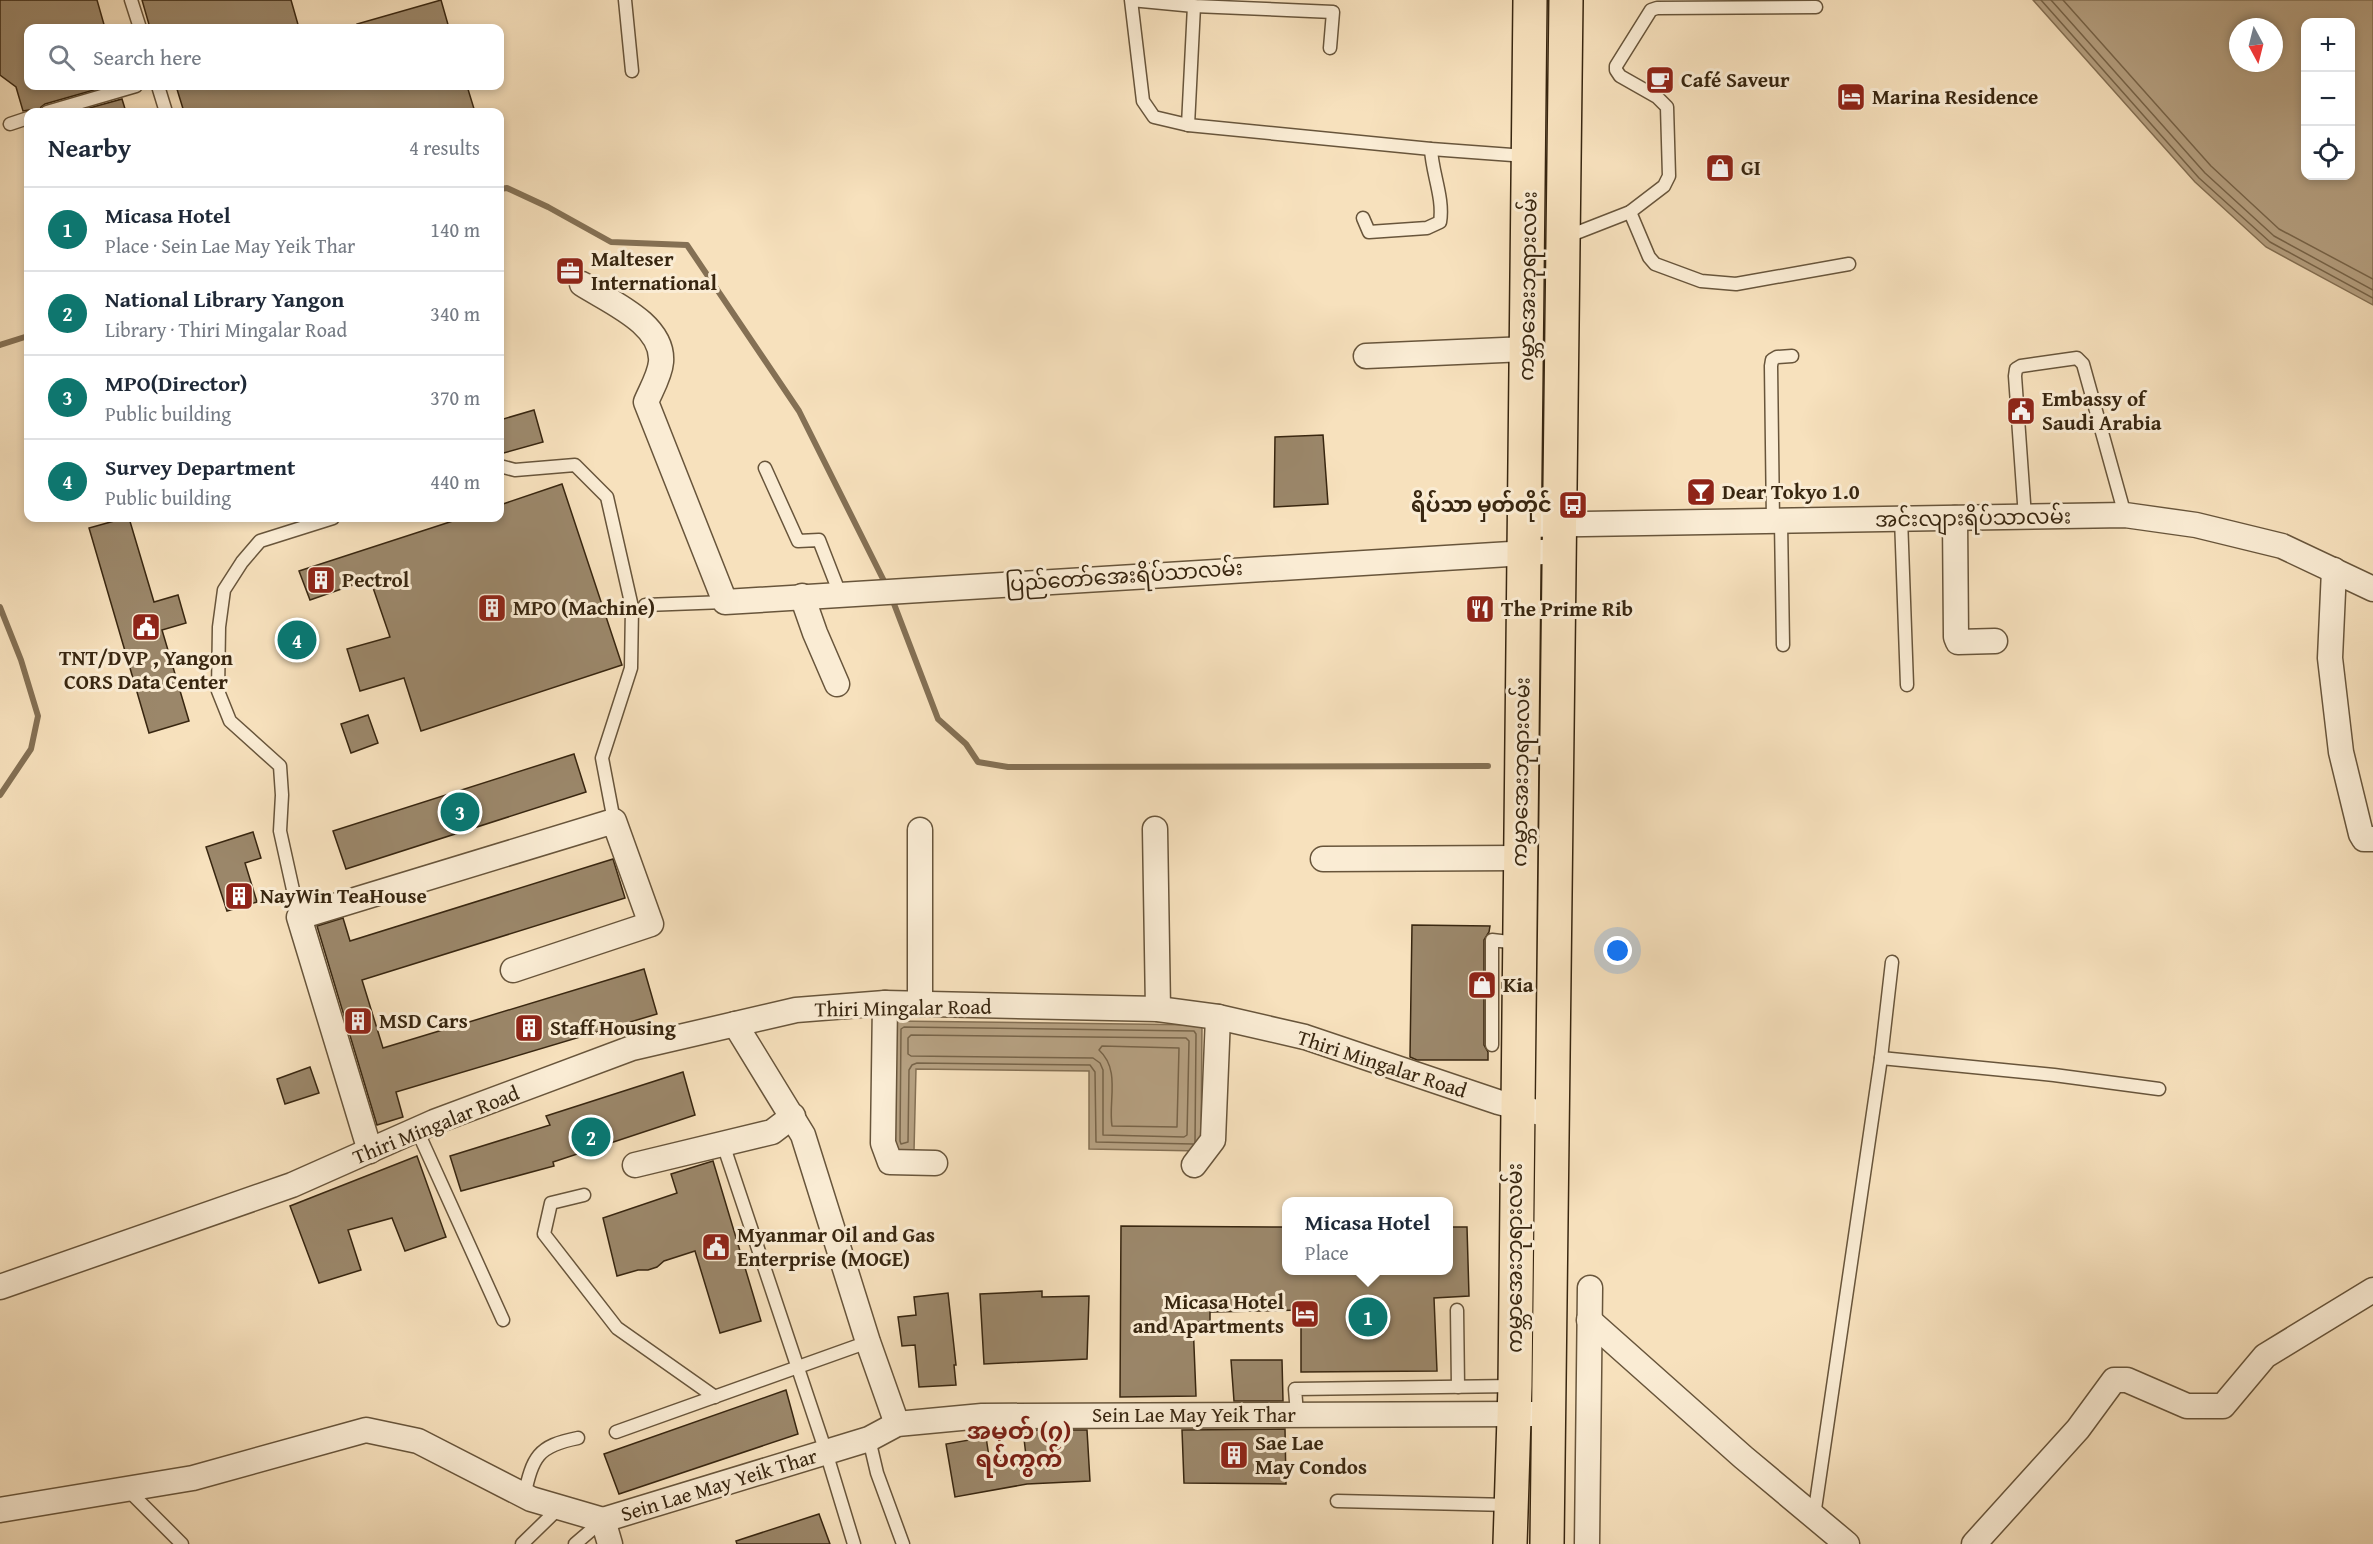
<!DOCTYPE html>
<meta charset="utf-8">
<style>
body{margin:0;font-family:"Gentium Book Plus","Noto Sans Myanmar",serif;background:#f2f2f3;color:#1f2937}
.controls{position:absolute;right:18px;top:18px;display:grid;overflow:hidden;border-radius:12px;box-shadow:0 3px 9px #0003}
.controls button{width:54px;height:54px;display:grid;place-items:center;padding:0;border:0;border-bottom:2px solid #e0e1e3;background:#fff;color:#1f2937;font:30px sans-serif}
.compass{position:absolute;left:2229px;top:18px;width:54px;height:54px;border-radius:50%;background:#fff;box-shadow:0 3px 9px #0003;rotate:173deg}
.you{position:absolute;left:1618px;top:951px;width:21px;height:21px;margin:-15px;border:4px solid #fff;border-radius:50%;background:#1a73e8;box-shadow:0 0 0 9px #1a73e833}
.badge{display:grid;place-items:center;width:39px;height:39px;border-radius:50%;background:#0f766e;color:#fff;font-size:20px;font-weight:700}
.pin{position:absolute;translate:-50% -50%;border:3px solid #fff;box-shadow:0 2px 6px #0006}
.popup{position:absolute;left:1282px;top:1197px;width:171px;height:78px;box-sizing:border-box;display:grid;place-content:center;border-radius:12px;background:#fff;filter:drop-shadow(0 2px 4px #0005);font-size:20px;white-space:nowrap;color:#747a83}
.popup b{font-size:22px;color:#1f2937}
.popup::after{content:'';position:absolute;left:50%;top:100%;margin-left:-12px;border:12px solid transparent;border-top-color:#fff}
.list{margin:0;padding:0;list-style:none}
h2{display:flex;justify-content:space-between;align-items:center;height:78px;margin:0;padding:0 24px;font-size:26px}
h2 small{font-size:20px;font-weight:400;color:#747a83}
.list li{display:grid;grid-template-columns:39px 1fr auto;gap:18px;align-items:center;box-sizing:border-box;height:84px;padding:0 24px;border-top:2px solid #e0e1e3}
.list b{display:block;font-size:22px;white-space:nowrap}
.list p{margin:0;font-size:20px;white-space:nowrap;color:#747a83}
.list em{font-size:20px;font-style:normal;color:#747a83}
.icon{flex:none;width:33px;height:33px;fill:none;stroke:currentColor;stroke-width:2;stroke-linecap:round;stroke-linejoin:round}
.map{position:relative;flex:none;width:2373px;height:1544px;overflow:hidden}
.search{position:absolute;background:#fff;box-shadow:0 3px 9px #0003;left:24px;top:24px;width:480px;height:66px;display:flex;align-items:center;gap:15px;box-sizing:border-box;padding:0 21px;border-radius:12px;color:#747a83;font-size:22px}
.panel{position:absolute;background:#fff;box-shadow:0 3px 9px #0003;left:24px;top:108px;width:480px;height:414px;border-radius:12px}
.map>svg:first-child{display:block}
.water{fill:#b6a182;stroke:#847054;stroke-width:1.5;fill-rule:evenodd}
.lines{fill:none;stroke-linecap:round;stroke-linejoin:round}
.shore{stroke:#776449;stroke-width:1.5}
.stream{stroke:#847054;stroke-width:6}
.building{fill:#9b876a;stroke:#382610;stroke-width:1.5}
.service-casing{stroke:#68553b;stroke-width:15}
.minor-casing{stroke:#68553b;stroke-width:27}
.primary-casing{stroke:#382610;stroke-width:36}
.service{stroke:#faecd4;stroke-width:12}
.minor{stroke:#faecd4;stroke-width:24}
.primary{stroke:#f7e1bd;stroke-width:33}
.labels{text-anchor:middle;stroke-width:6;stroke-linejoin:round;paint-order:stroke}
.poi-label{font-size:21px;font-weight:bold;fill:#382610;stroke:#faecd4;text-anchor:start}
.street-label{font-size:21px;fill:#382610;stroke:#faecd4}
.quarter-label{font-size:24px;font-weight:bold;fill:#7a1f14;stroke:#faecd4}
</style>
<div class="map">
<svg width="2373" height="1544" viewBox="0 0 2373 1544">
<rect width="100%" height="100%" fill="#f7e1bd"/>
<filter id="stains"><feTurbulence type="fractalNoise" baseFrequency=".00333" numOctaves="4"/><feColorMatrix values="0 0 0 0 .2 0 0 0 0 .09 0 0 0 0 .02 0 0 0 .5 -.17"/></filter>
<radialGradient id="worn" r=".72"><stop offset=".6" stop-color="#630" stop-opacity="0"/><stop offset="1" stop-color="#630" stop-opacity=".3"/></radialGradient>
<g class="water">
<path d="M2033 0H2373V305L2266 247 2195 182ZM2306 22H2350V176H2306ZM2238 27H2274V63H2238Z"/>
<polygon points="895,1021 1202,1025 1201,1151 1089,1149 1089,1071 916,1069 914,1151 893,1150"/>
</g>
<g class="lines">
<g class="shore">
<polyline points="2041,0 2199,178 2270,242 2373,298"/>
<polyline points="2051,0 2205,173 2274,236 2373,290"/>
<polyline points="2063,0 2211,166 2279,229 2373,279"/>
<polygon points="911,1035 1186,1038 1189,1041 1187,1135 1184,1137 1103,1135 1103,1070 1100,1063 1093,1058 911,1056 908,1054 908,1038"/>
<path d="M1102 1046 1179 1048 1177 1127 1112 1126C1108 1101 1121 1070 1099 1050Z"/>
<polyline points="1193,1144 1096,1142 1095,1072 1090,1065 917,1063 912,1065 909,1070 908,1142 901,1144 900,1141 901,1029 904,1027 1194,1031 1196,1034 1195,1142"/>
</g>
<g class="stream">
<polyline points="500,189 507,188 548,207 611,242 687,245 799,411 887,587"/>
<polyline points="0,345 28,336"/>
<polyline points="891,596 938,719 966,744 978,762 1008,767 1488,766"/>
<polyline points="0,607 21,660 38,716 31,749 0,795"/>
</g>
</g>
<g class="building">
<polygon points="0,0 97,0 105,28 28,28 28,86 108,86 45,104 41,107 39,112 29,110 23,111 16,87 0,75"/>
<polygon points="142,0 291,0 299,28 150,28"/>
<polygon points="441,0 449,28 358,28 357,24"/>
<polygon points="176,86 467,86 475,112 184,112"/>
<polygon points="122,99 126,112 75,112"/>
<polygon points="534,410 543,442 500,454 500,420"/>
<polygon points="1323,435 1328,504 1274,507 1275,437"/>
<polygon points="562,484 622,665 421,731 404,678 360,691 347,649 390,637 370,579 310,600 299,571 462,518 500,518 500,505"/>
<polygon points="125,518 129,518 154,602 178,595 186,623 162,630 189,721 149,733 89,528"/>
<polygon points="368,715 378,743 351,753 341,724"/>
<polygon points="574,754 586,792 346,869 333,831"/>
<polygon points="253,832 261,858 245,863 257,902 227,911 206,847"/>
<polygon points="613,859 625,898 362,980 383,1048 644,969 657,1014 396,1092 403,1117 377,1125 317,926 343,918 350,941"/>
<polygon points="1412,925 1490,926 1489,932 1484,940 1484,1045 1488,1052 1488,1060 1417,1060 1410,1057"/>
<polygon points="310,1067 319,1093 285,1104 277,1079"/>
<polygon points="683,1072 695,1115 553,1162 554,1166 461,1191 450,1156 550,1125 546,1116"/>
<polygon points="417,1156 446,1237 405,1251 392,1218 348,1230 361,1270 319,1283 290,1206"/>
<polygon points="713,1161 761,1321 720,1333 695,1251 664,1261 657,1267 648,1270 638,1270 617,1276 603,1218 677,1193 671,1174"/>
<polygon points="1121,1226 1287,1227 1287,1270 1449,1270 1449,1227 1467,1227 1469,1296 1434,1298 1437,1371 1301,1372 1301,1310 1210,1312 1210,1322 1193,1322 1196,1396 1120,1397"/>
<polygon points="1042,1291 1042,1297 1089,1296 1087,1359 984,1364 980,1294"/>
<polygon points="948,1293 956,1365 954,1365 956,1385 919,1387 915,1345 902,1346 898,1317 916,1315 914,1297"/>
<polygon points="1231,1360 1282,1360 1283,1401 1234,1401"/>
<polygon points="786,1390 798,1434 619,1494 604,1454"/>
<polygon points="1285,1429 1286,1484 1184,1483 1182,1430"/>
<polygon points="1023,1430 1087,1430 1090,1481 1027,1484 955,1497 946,1444 986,1437 990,1463 1026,1456"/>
<polygon points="819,1514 830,1544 737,1544 736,1541"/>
</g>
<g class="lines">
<g class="service-casing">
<g id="service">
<polyline points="131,0 140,28"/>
<polyline points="625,0 632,71"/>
<polyline points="1330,48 1333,12 1194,6 1131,0 1143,101 1154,117 1188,125 1431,149 1526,156"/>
<polyline points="158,86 166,112"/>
<polyline points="47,112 136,86"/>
<polyline points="10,124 28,118"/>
<polyline points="1188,125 1194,6"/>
<polyline points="1630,212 1649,257 1655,264 1701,281 1736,284 1849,264"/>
<path d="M1363 218 1369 232 1427 228 1440 222C1444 198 1432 173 1431 149"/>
<polyline points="1566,237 1630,212 1664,186 1669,176 1667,107 1657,97 1620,76 1616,70 1616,66 1651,10 1657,8 1816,7"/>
<polyline points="500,466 515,470 575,465 607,497 632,607 631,668 602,758 614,821"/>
<polyline points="765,468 798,541 819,540 840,594"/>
<polyline points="2025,517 2015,376 2016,369 2021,366 2077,358 2083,364 2125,515"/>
<polyline points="1901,518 1907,685"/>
<polyline points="1773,522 1771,366 1772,360 1777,357 1792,356"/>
<polyline points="1781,522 1783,645"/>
<polyline points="645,605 725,602"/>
<polyline points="299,917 280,831 282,795 280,766 230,721 218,691 219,627 224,590 242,562 260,541 333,518"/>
<polyline points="1492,1045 1492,940 1518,943"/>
<polyline points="1881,1058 2054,1075 2159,1089"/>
<polyline points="417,1130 503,1320"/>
<polyline points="723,1144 826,1452 854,1544"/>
<polyline points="584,1195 551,1203 544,1234 617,1328 715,1397"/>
<polyline points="1457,1310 1458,1387"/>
<polyline points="1297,1414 1295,1389 1513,1386"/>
<polyline points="616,1432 868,1342"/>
<polyline points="869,1439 877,1473 903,1544"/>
<polyline points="126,1488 182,1544"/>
<path d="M524 1496C533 1457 537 1446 578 1438"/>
<polyline points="1337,1501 1510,1505"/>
<polyline points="1814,1516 1881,1058 1892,962"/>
<polyline points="522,1544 559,1508"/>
<polyline points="575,1544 603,1520"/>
</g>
</g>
<g class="minor-casing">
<g id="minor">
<path d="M582 284C610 302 664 324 661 362 660 375 651 390 646 402L725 602 1559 551"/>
<polyline points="1366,356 1527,349"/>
<polyline points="1955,518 1956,637 1958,642 1995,641"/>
<polyline points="1524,525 2125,515 2196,525 2282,546 2373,589"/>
<polyline points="2334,570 2330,658 2341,752 2361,834 2364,839 2373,839"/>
<polyline points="802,596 815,633 837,684"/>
<polyline points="1155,829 1158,1009"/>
<polyline points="1323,859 1519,858"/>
<polyline points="885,1003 883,1143 890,1162 935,1163"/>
<polyline points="920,1004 920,830"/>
<polyline points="735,1024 803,1135 868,1342 897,1424"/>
<polyline points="370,1151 299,917 614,821 651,924 513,970"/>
<polyline points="635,1165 772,1132 793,1116"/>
<polyline points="1194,1165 1213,1140 1218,1017"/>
<polyline points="0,1287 292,1185 434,1122 632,1048 796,1010 885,1003 1158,1009 1218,1017 1305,1037 1498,1102 1552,1116"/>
<polyline points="1589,1320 1743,1457 1847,1544"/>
<polyline points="0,1510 193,1478 366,1430 418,1441 531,1499 603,1520 610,1544"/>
<polyline points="603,1520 869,1439 897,1424 982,1416 1549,1414"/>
<polyline points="1587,1544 1590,1288"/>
<polyline points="1974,1544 2078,1429 2114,1380 2127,1380 2187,1406 2223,1406 2265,1356 2373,1290"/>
</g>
</g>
<g class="primary-casing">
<g id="primary">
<polyline points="1510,1544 1515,1386 1530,0"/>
<polyline points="1547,1544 1566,0"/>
</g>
</g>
<use href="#service" class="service"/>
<use href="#minor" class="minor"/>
<use href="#primary" class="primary"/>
</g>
<defs>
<g id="cafe-square" transform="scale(1.5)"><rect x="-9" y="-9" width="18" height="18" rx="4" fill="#8f2418" stroke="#faecd4"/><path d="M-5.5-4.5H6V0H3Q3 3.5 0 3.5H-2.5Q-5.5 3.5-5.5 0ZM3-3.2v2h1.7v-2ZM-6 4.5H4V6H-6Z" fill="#fff"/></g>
<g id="hotel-square" transform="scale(1.5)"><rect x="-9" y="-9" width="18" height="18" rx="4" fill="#8f2418" stroke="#faecd4"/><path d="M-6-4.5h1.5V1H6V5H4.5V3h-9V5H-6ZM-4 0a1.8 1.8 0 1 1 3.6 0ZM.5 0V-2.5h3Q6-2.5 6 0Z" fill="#fff"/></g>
<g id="shop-square" transform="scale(1.5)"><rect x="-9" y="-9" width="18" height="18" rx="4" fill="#8f2418" stroke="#faecd4"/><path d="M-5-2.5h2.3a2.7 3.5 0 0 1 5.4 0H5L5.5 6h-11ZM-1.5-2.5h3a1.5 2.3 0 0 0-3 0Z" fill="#fff"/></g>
<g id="office-square" transform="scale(1.5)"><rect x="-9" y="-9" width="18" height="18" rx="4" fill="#8f2418" stroke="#faecd4"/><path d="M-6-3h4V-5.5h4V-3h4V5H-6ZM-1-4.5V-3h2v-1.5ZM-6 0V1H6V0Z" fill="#fff"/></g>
<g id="civic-square" transform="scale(1.5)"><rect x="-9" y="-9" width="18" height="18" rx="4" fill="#8f2418" stroke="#faecd4"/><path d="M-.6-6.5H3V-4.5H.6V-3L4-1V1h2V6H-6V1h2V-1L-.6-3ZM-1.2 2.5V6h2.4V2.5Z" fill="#fff"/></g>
<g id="bar-square" transform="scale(1.5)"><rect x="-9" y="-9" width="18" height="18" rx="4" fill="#8f2418" stroke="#faecd4"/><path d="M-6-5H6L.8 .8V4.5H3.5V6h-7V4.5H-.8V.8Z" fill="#fff"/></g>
<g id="bus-square" transform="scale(1.5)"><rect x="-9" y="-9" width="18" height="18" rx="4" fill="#8f2418" stroke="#faecd4"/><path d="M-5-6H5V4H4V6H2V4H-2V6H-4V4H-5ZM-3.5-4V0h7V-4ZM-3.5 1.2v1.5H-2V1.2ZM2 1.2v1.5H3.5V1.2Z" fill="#fff"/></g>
<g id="building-square" transform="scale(1.5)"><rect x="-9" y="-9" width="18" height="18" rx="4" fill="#8f2418" stroke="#faecd4"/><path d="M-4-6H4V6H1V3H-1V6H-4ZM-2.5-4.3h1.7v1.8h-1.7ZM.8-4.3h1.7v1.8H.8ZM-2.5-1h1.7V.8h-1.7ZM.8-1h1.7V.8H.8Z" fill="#fff"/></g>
<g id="restaurant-square" transform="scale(1.5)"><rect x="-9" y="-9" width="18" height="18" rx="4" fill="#8f2418" stroke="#faecd4"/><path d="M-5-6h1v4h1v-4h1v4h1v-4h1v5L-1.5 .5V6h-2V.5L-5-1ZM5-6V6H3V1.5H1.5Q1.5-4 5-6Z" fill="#fff"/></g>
</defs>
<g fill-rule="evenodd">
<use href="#cafe-square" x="1660" y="80"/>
<use href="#hotel-square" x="1851" y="97"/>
<use href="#shop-square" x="1720" y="168"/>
<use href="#office-square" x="570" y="271"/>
<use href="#civic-square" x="2021" y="411"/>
<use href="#bar-square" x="1701" y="492"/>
<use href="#bus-square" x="1573" y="505"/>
<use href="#building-square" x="321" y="580"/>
<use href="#building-square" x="492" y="608"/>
<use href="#restaurant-square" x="1480" y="609"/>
<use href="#civic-square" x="146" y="627"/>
<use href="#building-square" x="239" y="896"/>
<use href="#shop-square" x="1482" y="985"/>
<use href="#building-square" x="358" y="1021"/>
<use href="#building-square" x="529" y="1028"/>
<use href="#civic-square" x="716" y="1247"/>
<use href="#hotel-square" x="1305" y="1314"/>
<use href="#building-square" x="1234" y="1455"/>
</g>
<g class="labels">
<g class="poi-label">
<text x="1681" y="87">Café Saveur</text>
<text x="1872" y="104">Marina Residence</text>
<text x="1741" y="175">GI</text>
<text x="591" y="266">Malteser<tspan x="591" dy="24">International</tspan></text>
<text x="2042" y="406">Embassy of<tspan x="2042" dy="24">Saudi Arabia</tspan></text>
<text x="1722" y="499">Dear Tokyo 1.0</text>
<text x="1552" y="512" text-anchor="end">ရိပ်သာ မှတ်တိုင်</text>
<text x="342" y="587">Pectrol</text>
<text x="513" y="615">MPO (Machine)</text>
<text x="1501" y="616">The Prime Rib</text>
<text x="146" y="665" text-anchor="middle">TNT/DVP , Yangon<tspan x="146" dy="24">CORS Data Center</tspan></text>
<text x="260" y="903">NayWin TeaHouse</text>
<text x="1503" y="992">Kia</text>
<text x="379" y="1028">MSD Cars</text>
<text x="550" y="1035">Staff Housing</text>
<text x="737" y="1242">Myanmar Oil and Gas<tspan x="737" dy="24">Enterprise (MOGE)</tspan></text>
<text x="1284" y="1309" text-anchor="end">Micasa Hotel<tspan x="1284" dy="24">and Apartments</tspan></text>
<text x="1255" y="1450">Sae Lae<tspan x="1255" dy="24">May Condos</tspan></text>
</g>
<g class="street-label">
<text transform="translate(1528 286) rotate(-89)" y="7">ကမ္ဘာအေးဘုရားလမ်း</text>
<text transform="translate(1973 518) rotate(-1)" y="7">အင်းလျားရိပ်သာလမ်း</text>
<text transform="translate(1124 576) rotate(-4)" y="7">ပြည်တော်အေးရိပ်သာလမ်း</text>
<text transform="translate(1521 772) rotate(-89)" y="7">ကမ္ဘာအေးဘုရားလမ်း</text>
<text transform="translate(903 1008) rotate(-1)" y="7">Thiri Mingalar Road</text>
<text transform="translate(1382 1064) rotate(18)" y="7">Thiri Mingalar Road</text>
<text transform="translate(436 1125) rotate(-22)" y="7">Thiri Mingalar Road</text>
<text transform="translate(1515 1258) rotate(-90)" y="7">ကမ္ဘာအေးဘုရားလမ်း</text>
<text x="1194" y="1422">Sein Lae May Yeik Thar</text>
<text transform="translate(719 1485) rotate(-17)" y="7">Sein Lae May Yeik Thar</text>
</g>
<g class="quarter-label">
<text x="1019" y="1439">အမှတ် (၇)<tspan x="1019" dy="28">ရပ်ကွက်</tspan></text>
</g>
</g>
<rect width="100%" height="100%" filter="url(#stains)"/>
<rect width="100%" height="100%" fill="url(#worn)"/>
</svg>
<div class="controls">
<button>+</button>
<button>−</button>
<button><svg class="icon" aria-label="locate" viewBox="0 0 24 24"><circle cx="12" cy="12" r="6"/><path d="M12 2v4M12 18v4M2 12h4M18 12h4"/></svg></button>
</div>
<svg class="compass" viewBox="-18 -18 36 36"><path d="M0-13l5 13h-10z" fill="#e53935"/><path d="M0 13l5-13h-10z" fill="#747a83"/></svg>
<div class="you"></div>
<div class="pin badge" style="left:1368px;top:1317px">1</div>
<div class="popup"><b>Micasa Hotel</b>Place</div>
<div class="pin badge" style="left:591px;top:1137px">2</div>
<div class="pin badge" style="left:460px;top:812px">3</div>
<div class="pin badge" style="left:297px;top:640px">4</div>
<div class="search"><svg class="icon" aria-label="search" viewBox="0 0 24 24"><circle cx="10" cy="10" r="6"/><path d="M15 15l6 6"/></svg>Search here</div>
<section class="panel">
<h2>Nearby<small>4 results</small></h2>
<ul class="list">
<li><span class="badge">1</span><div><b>Micasa Hotel</b><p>Place · Sein Lae May Yeik Thar</p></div><em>140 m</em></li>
<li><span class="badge">2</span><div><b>National Library Yangon</b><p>Library · Thiri Mingalar Road</p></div><em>340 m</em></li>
<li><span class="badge">3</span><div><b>MPO(Director)</b><p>Public building</p></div><em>370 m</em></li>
<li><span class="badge">4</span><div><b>Survey Department</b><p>Public building</p></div><em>440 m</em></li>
</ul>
</section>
</div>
